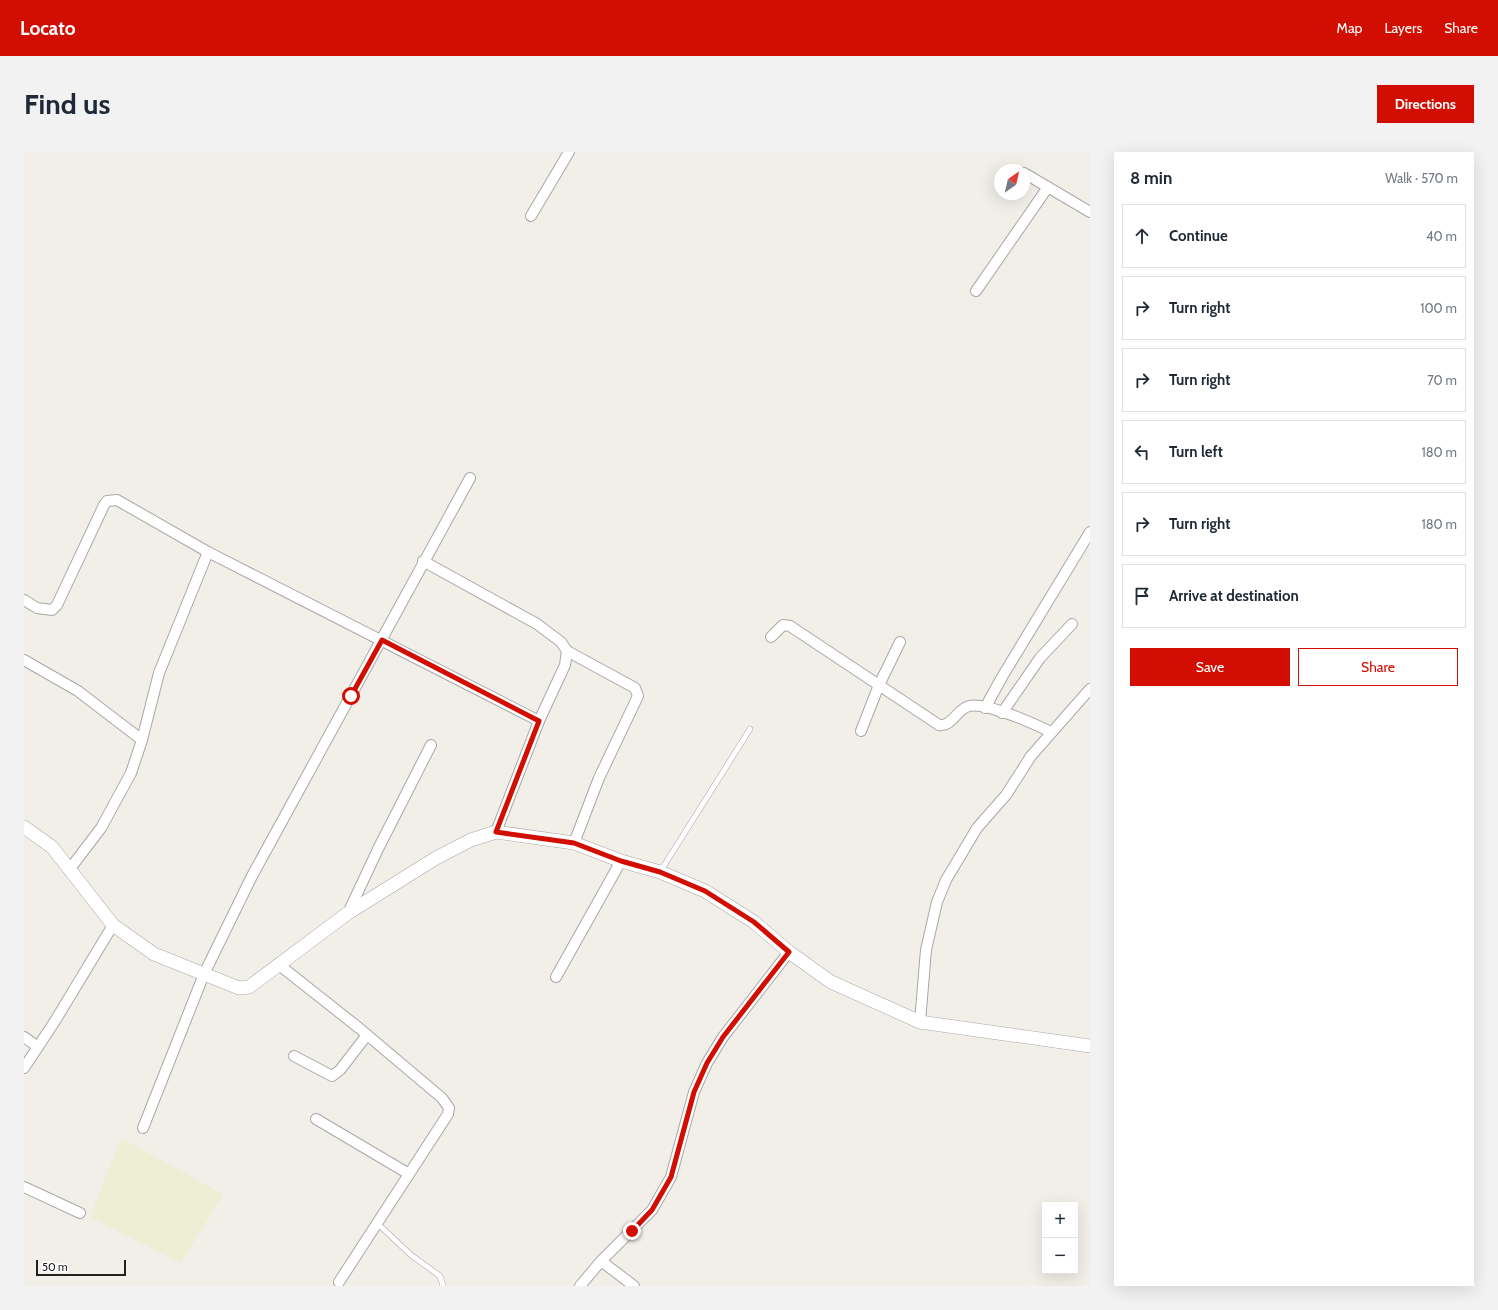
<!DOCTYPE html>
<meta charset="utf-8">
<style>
body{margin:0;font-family:Cabin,sans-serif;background:#f2f2f3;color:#1f2937}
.controls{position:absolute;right:12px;bottom:12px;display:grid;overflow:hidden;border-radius:0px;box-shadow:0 4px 16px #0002}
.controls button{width:36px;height:36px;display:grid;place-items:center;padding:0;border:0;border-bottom:1px solid #e0e1e3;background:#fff;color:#1f2937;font:20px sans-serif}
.compass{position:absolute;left:970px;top:12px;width:36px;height:36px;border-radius:50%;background:#fff;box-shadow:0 4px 16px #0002;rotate:34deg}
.scale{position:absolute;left:12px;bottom:10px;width:90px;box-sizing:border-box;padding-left:4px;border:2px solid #212121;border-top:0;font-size:11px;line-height:14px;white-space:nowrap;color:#212121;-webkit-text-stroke:3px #fff;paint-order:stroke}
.stop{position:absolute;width:12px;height:12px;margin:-9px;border:3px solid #d10e01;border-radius:50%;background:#fff}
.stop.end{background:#d10e01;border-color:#fff;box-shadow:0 1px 4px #0008}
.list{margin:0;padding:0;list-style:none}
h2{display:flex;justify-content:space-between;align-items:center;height:52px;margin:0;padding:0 16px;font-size:17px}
h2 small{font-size:13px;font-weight:400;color:#747a83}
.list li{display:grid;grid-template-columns:26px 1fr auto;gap:12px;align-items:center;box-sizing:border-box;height:64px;margin:0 8px 8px;padding:0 8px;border:1px solid #e0e1e3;border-radius:0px}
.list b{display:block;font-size:15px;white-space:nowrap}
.list em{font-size:13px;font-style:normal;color:#747a83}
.actions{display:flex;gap:8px;padding:12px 16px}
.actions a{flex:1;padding:9px 0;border:1px solid #d10e01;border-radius:0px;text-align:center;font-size:14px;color:#d10e01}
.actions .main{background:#d10e01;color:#fff}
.icon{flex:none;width:22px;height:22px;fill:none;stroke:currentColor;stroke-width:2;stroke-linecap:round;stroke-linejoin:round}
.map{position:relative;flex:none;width:1066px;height:1134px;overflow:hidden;border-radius:0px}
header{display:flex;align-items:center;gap:24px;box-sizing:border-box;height:56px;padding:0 20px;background:#d10e01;color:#fff}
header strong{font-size:19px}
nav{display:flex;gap:22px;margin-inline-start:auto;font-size:14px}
.intro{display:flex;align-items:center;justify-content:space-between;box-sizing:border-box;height:96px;padding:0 24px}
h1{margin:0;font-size:28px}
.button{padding:10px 18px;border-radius:0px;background:#d10e01;color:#fff;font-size:14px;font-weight:700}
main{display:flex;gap:24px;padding:0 24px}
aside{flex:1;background:#fff;border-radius:0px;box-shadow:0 4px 16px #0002}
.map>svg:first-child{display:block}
.farmland{fill:#ecefd4}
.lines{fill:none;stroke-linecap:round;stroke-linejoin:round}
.service-casing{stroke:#a8a8a8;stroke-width:6}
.minor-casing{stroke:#a8a8a8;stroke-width:12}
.tertiary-casing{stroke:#a8a8a8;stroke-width:14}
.service{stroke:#fff;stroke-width:5}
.minor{stroke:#fff;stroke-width:10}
.tertiary{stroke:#fff;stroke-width:13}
.route{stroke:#d10e01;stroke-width:5}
</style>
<header>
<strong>Locato</strong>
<nav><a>Map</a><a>Layers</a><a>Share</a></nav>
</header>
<div class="intro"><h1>Find us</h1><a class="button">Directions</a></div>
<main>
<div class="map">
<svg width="1066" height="1134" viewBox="0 0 1066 1134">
<rect width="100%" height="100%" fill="#f1efe8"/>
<polygon class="farmland" points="97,986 199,1042 157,1111 66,1065"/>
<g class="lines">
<g class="service-casing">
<g id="service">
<polyline points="636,720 726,577"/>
<polyline points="353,1071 387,1103 416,1124 419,1134"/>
</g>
</g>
<g class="minor-casing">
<g id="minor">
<polyline points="1000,21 1066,60"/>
<polyline points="507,64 545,0"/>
<polyline points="952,139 1024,35"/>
<polyline points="399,409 513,472 537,490 543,499 541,513 515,569 472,680"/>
<polyline points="0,448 13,456 28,458 33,453 80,353 83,349 93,348 184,400 515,569"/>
<path d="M747 485 759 473 766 474 915 573C928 575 933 557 945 554 962 550 1011 572 1027 580"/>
<polyline points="543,499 611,536 614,544 575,626 550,691"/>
<polyline points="0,508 54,539 118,588"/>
<polyline points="961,556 978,525 1066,380"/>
<polyline points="978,561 1016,506 1048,472"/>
<polyline points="837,579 855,533 876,490"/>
<polyline points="45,718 77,676 107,621 118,588 135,521 184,400"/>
<polyline points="324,761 354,697 407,593"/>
<polyline points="254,812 335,876 418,946 425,956 424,962 315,1130"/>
<polyline points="532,825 597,709"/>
<polyline points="896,870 902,798 913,750 922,728 953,676 982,643 1007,604 1066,537"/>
<polyline points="0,885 14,895"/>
<polyline points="270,904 308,924 316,918 343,883"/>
<polyline points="0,916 31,869 89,773"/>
<polyline points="292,967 385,1022"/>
<polyline points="119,976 180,822 228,724 446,326"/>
<polyline points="0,1035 56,1061"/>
<polyline points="577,1109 610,1134"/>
<polyline points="556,1134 577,1109 628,1058 647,1025 670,940 683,911 699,885 765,800"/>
</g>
</g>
<g class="tertiary-casing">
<polyline id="tertiary" points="0,675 28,695 89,773 130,802 215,836 225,835 324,761 412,706 447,688 472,680 550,691 597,709 636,720 681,739 730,770 765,800 807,830 896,870 1066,894"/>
</g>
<use href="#service" class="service"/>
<use href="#minor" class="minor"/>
<use href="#tertiary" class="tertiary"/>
</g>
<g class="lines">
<polyline class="route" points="327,544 358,488 515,569 472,680 550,691 597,709 636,720 681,739 730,770 765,800 699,885 683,911 670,940 647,1025 628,1058 608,1079"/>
</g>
</svg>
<div class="controls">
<button>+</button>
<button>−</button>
</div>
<svg class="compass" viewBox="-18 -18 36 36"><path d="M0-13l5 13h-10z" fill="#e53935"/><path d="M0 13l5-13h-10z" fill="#747a83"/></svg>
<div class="scale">50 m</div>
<div class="stop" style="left:327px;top:544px"></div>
<div class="stop end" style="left:608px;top:1079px"></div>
</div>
<aside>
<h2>8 min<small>Walk · 570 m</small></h2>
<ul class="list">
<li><svg class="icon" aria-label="ahead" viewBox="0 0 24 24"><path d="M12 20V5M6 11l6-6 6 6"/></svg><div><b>Continue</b></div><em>40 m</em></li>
<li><svg class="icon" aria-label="right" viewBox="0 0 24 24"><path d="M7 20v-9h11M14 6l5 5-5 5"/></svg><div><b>Turn right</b></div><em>100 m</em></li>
<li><svg class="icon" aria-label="right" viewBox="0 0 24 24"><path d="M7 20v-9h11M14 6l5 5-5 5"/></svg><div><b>Turn right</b></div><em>70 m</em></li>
<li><svg class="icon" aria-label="left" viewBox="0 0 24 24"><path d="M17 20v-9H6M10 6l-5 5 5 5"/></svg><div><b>Turn left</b></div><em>180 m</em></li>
<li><svg class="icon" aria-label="right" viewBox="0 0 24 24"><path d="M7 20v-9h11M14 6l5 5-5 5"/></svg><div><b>Turn right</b></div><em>180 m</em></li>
<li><svg class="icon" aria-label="arrive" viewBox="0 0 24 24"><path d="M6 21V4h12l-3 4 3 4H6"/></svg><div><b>Arrive at destination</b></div></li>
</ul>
<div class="actions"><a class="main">Save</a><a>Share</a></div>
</aside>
</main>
